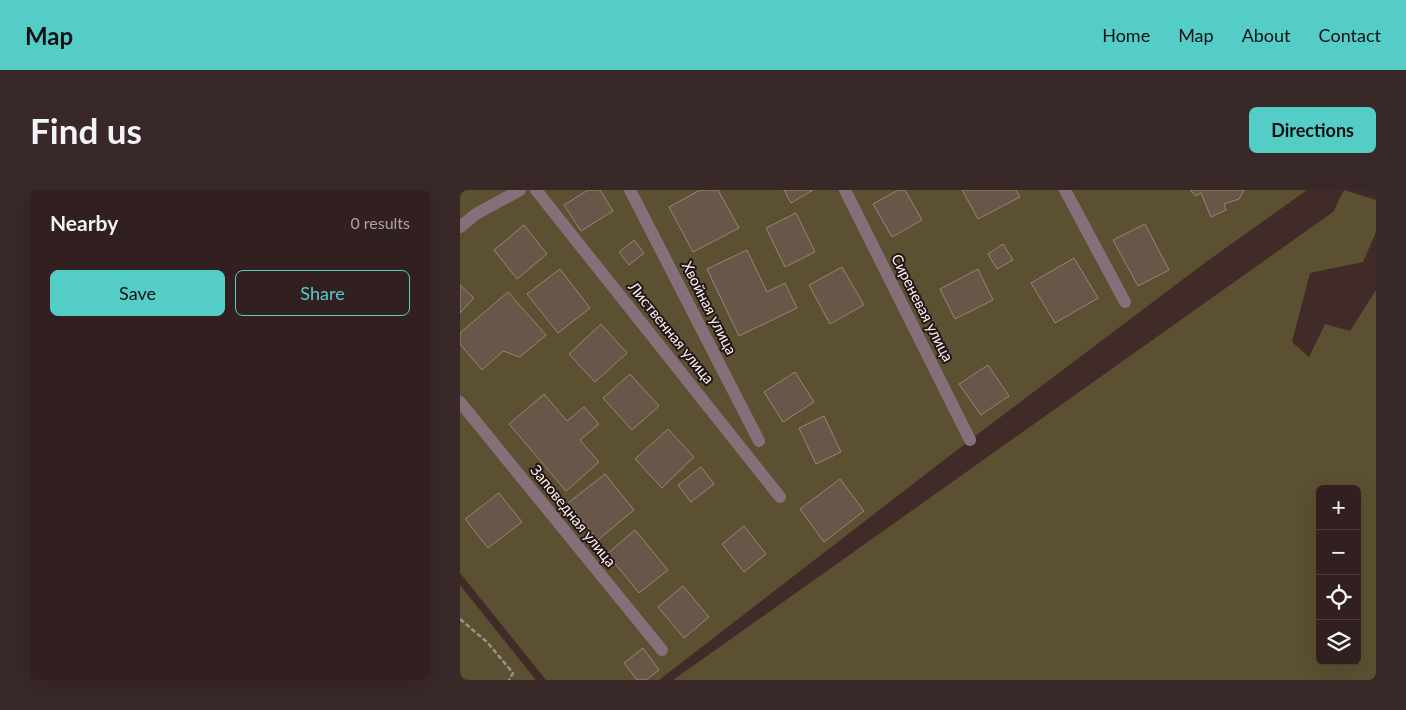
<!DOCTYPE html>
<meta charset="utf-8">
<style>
body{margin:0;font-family:Lato,sans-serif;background:#392828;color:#f1f3f6}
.controls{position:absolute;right:15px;bottom:15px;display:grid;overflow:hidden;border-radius:8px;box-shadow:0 5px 20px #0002}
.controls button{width:45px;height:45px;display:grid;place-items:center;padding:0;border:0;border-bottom:1px solid #4c3e3d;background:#31201f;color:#f1f3f6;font:25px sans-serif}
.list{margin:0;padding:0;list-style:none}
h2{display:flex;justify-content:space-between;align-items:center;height:65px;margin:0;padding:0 20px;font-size:21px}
h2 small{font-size:16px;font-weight:400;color:#a8a3a4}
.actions{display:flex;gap:10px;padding:15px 20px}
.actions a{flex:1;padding:11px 0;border:1px solid #54cdc7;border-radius:8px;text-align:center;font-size:18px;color:#54cdc7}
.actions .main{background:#54cdc7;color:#111}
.icon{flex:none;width:28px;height:28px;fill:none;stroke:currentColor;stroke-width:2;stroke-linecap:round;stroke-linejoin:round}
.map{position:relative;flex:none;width:916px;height:490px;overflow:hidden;border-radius:8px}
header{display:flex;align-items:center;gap:30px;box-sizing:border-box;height:70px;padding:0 25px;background:#54cdc7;color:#111}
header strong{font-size:24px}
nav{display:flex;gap:28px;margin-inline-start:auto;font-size:18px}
.intro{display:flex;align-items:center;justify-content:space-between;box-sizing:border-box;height:120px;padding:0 30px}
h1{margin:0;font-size:35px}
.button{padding:12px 22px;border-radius:8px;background:#54cdc7;color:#111;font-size:18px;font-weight:700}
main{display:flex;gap:30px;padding:0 30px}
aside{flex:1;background:#31201f;border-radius:8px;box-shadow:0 5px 20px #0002}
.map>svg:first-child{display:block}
.green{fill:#5b5031;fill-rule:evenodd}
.building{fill:#685648;stroke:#998576}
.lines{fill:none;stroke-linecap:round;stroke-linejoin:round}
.path{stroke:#a28f8d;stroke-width:2.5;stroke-dasharray:5 2.5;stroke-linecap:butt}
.minor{stroke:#866f79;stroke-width:12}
.labels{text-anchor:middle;stroke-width:4;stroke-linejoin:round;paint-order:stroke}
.street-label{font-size:15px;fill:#fff0ee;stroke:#211716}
</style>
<header>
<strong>Map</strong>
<nav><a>Home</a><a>Map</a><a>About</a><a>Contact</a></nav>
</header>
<div class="intro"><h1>Find us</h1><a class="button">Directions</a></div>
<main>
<aside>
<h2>Nearby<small>0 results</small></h2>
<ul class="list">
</ul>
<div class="actions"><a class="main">Save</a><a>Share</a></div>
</aside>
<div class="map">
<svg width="916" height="490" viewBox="0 0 916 490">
<rect width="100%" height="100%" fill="#412b29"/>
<g class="green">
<polygon points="0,0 847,0 746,72 510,250 199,490 86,490 0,383"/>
<path d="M884 0 916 10V42L903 72 850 83 832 152 849 167 865 134 890 141 916 100V490H213L873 22ZM860 299H897V471H860Z"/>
<polygon points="0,395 76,490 0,490"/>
</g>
<g class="building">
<polygon points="128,0 140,0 153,21 121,41 104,15"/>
<polygon points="240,0 258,0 279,38 233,62 209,17"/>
<polygon points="324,0 353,0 331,13"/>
<polygon points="438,0 445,0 462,30 432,47 413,14"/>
<polygon points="502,0 556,0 560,7 518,29"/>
<polygon points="730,0 784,0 779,9 764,14 766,20 751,27 741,3 736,6"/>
<polygon points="336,23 355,62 325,77 306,38"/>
<polygon points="685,34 709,80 678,96 653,50"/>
<polygon points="64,35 87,64 57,89 34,60"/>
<polygon points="174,50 184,63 169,75 159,62"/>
<polygon points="543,54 553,70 537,79 528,64"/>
<polygon points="287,60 307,102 325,93 337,118 279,146 247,79"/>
<polygon points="614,68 638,108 595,133 571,93"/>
<polygon points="382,77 404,115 370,134 349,95"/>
<polygon points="100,79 130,118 98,143 67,104"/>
<polygon points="518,79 533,110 495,129 480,99"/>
<polygon points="0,95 14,108 0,123"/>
<polygon points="48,102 86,145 60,167 43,161 22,180 0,154 0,143"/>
<polygon points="141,134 167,163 135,192 109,164"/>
<polygon points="528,175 549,206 521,225 499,194"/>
<polygon points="335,182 354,212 323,232 304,202"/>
<polygon points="170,184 199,216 172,240 143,208"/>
<polygon points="84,204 107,231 124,217 139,234 120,250 139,272 106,301 49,234"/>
<polygon points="364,226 381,262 356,274 339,238"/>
<polygon points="208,239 234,267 202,298 175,269"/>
<polygon points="241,277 254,294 231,312 218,295"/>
<polygon points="145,284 174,320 138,350 108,313"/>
<polygon points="380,289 404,321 364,352 340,319"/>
<polygon points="39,303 62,332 28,358 5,329"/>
<polygon points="284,336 306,364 284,382 262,354"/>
<polygon points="175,340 208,380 179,403 147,364"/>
<polygon points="223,396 249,427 224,448 198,417"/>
<polygon points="183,458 199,480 186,490 177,490 164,473"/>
</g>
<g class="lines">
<polyline class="path" points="0,429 27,452 53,483 49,490"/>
<g class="minor">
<polyline points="76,0 320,307"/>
<polyline points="170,0 299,251"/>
<polyline points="385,0 510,250"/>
<polyline points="605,0 665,112"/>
<polyline points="0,37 16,24 60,0"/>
<polyline points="0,212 202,460"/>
</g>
</g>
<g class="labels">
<g class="street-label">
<text transform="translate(249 118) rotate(63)" y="5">Хвойная улица</text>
<text transform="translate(462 118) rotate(63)" y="5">Сиреневая улица</text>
<text transform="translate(211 143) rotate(51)" y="5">Лиственная улица</text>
<text transform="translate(113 326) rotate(51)" y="5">Заповедная улица</text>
</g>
</g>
</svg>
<div class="controls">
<button>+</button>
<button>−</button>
<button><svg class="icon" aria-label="locate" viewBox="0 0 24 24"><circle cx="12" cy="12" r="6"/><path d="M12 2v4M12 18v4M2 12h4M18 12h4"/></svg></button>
<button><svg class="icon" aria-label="layers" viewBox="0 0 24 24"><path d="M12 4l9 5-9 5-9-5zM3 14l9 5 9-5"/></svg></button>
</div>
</div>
</main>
